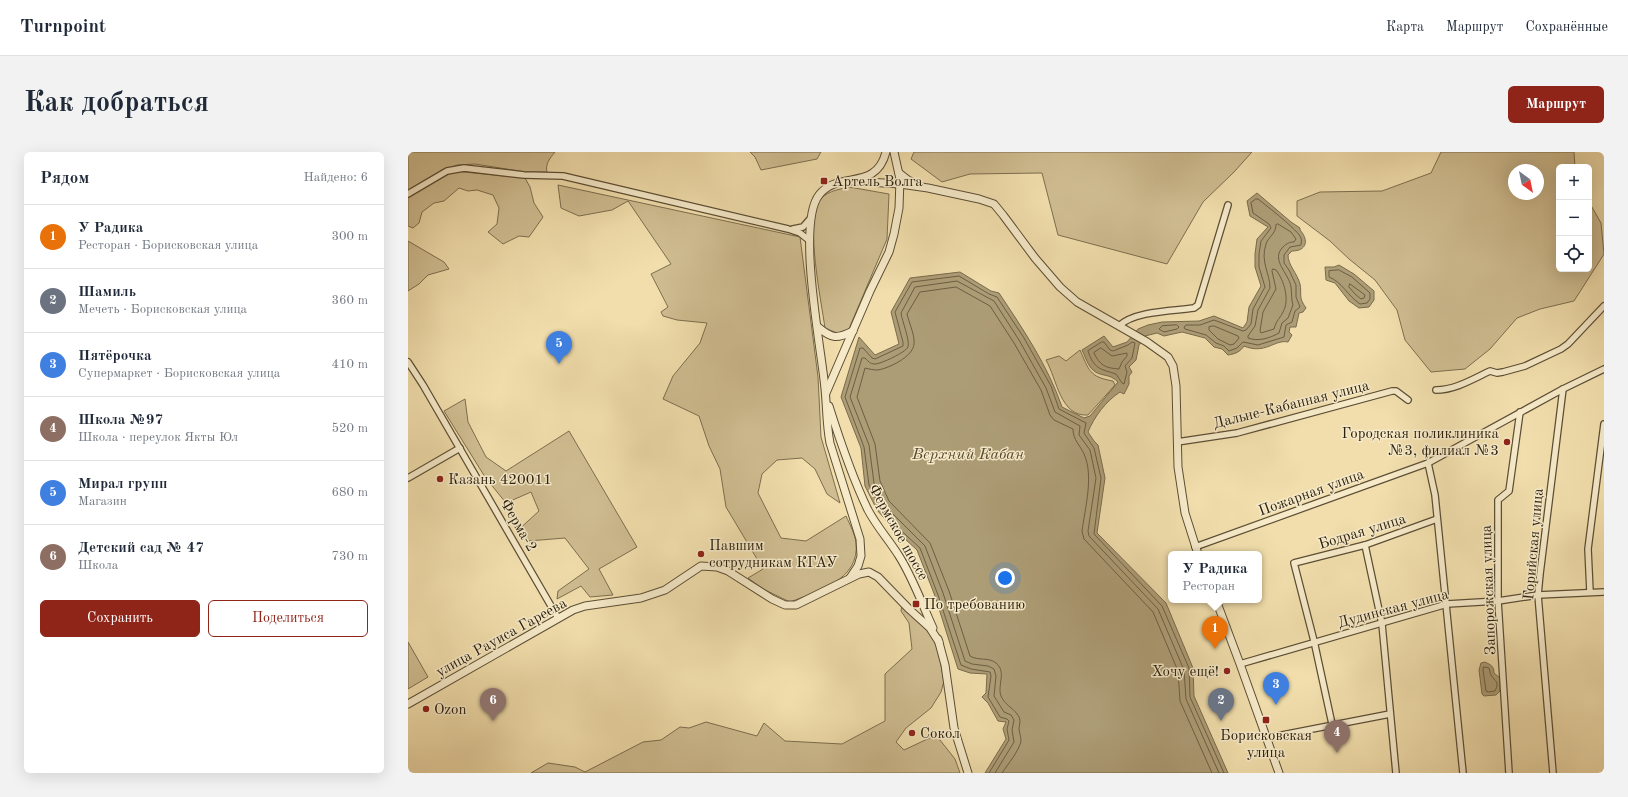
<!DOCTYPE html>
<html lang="ru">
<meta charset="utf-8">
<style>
body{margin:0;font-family:"Old Standard TT",serif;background:#f2f2f3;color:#1f2937}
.controls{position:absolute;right:12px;top:12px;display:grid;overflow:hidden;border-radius:6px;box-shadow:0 4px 16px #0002}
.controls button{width:36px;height:36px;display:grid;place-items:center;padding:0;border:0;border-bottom:1px solid #e0e1e3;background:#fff;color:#1f2937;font:20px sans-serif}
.compass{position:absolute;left:1100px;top:12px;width:36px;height:36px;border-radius:50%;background:#fff;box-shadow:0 4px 16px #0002;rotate:147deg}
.you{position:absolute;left:597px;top:426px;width:14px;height:14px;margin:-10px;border:3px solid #fff;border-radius:50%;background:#1a73e8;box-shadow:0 0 0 6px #1a73e833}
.badge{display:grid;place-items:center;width:26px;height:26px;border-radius:50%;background:#8f2418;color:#fff;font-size:13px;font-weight:700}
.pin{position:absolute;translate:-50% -33px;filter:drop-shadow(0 1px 2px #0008)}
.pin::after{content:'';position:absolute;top:21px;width:14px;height:12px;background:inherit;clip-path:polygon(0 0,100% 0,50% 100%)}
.popup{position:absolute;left:760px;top:399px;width:94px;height:52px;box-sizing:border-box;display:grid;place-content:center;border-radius:6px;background:#fff;filter:drop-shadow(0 1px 3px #0005);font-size:13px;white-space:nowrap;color:#747a83}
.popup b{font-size:15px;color:#1f2937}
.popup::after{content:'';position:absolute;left:50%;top:100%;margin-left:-8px;border:8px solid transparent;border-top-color:#fff}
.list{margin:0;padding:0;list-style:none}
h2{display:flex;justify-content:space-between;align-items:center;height:52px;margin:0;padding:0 16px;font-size:17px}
h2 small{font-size:13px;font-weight:400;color:#747a83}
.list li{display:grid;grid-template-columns:26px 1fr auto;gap:12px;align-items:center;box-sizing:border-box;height:64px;padding:0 16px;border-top:1px solid #e0e1e3}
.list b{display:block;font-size:15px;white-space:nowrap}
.list p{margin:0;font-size:13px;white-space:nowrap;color:#747a83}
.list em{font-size:13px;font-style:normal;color:#747a83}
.actions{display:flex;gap:8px;padding:12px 16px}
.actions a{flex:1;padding:9px 0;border:1px solid #8f2418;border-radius:6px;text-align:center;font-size:14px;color:#8f2418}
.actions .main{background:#8f2418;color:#fff}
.icon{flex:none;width:22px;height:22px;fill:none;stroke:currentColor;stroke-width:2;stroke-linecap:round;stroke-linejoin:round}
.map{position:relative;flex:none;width:1196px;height:621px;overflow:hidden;border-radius:6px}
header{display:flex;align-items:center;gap:24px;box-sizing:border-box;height:56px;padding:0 20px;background:#fff;border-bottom:1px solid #e0e1e3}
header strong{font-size:19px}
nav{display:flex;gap:22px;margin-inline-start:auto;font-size:14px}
.intro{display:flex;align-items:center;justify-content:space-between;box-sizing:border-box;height:96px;padding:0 24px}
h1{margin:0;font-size:28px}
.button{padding:10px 18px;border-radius:6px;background:#8f2418;color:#fff;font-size:14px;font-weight:700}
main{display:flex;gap:24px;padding:0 24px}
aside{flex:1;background:#fff;border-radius:6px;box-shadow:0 4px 16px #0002}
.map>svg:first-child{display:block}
.green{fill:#cfbd91;stroke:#7c6e4f;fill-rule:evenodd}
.water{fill:#ad9d76;stroke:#796a4c}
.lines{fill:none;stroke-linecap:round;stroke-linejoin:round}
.shore{stroke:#6c5e42;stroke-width:1}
.minor-casing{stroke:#5c4e35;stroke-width:8}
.tertiary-casing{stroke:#5c4e35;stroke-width:9}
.minor{stroke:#f6eac9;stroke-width:5.5}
.tertiary{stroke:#f6eac9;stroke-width:7}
.poi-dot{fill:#8f2418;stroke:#f6eac9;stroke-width:1.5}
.labels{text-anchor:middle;stroke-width:3;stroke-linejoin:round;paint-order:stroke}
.poi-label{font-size:15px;fill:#2a1e0d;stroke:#f6eac9;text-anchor:start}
.street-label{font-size:15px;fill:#2a1e0d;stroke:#f6eac9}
.water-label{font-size:16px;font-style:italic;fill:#584a32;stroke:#f6eac9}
</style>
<header>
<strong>Turnpoint</strong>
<nav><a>Карта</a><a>Маршрут</a><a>Сохранённые</a></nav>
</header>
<div class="intro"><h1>Как добраться</h1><a class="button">Маршрут</a></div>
<main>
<aside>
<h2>Рядом<small>Найдено: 6</small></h2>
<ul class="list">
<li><span class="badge" style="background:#e8710a">1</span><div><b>У Радика</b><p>Ресторан · Борисковская улица</p></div><em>300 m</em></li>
<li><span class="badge" style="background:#6b7280">2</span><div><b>Шамиль</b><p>Мечеть · Борисковская улица</p></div><em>360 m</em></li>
<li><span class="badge" style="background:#3f7fe0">3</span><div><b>Пятёрочка</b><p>Супермаркет · Борисковская улица</p></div><em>410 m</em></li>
<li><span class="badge" style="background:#8d6e63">4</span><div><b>Школа №97</b><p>Школа · переулок Якты Юл</p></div><em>520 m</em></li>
<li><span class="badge" style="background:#3f7fe0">5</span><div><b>Мирал групп</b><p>Магазин</p></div><em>680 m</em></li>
<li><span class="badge" style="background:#8d6e63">6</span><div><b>Детский сад № 47</b><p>Школа</p></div><em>730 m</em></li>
</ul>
<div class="actions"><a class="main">Сохранить</a><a>Поделиться</a></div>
</aside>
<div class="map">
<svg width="1196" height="621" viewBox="0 0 1196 621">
<rect width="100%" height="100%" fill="#f1deac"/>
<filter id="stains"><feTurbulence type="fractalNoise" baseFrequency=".005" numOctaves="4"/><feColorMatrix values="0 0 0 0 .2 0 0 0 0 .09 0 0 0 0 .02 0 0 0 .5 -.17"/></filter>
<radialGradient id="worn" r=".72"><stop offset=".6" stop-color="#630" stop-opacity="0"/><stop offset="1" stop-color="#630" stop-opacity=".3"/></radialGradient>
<g class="green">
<path d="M0 0H147C142 6 137 12 139 20H117L67 12 49 13 26 23 0 39Z"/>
<polygon points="342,0 413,0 409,7 353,18 347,5"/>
<polygon points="506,0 844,0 826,20 795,50 759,112 650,83 634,21 562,22 534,30 503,7"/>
<path d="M1033 0H1166L1167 15H1151V117H1181V50L1193 71 1196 102 1166 149 1132 157 1109 166 1082 197 1057 217 1023 220 997 188 989 158 967 128 941 107 922 89 889 64V49L912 40 974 39 1023 21ZM1106 18H1130V42H1106Z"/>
<polygon points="46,19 117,26 122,35 126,51 135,65 121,85 111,84 95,92 80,80 89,72 91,56 85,43 69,38 60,39 51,36 36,49 26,51 14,60 11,71 5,76 0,74 0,45"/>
<path d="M150 33 392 85 410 225 413 285 432 351 419 342 407 317 394 306 369 308 354 322 350 341 373 386 398 389 438 364C442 373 447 382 448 391 452 428 410 439 382 450L355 437 340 426 355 417 318 355 312 317 301 294 291 264 255 247 265 224 292 191 299 171 269 168 255 164 253 160 260 155 243 122 263 112 220 49 204 58 171 64 153 56Z"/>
<path d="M441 35 481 42 479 87 440 179 429 181 417 176C413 148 398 74 410 51 417 39 429 38 441 35Z"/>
<polygon points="0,89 36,110 41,117 20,123 11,132 0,139"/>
<path d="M672 198C681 218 681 225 705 229L707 233 680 263C652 265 649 227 638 208L651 204 658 209Z"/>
<polygon points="57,247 60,270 78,305 98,319 161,279 229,395 191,417 205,443 182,445 173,434 149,447 150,439 181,417 157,386 120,389 108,380 131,359 123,340 98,351 77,325 36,259"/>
<polygon points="494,452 518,477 529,492 536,529 533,540 523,556 498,576 488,590 496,598 528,583 547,607 552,621 123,621 140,611 167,615 177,620 235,590 253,588 272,575 281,576 298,570 349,584 356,571 377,589 434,592 477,569 477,522 504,497 501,471 493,459"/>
<polygon points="0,490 20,525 0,537"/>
</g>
<g class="water">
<path d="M849 41 883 70 892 76V78C901 88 899 99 884 99L880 103C880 113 889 121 892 132 894 143 890 145 898 156L895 160 891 161 888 175H882L881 180 884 183 880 190C867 187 857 203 836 194 832 200 827 202 820 203L814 197 806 195 797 186 774 180 756 184 749 181 737 184 731 193 728 208 721 215 724 220 721 224V232L716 242 712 240C698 249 686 265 680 280L686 289 690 293 697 326 689 381 758 451 785 516 786 544 820 621H577L598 587 595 577 598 570 590 569 580 551 574 545 578 541 579 522 562 521 550 517 527 444 509 398 484 375 469 358 457 334 453 296 433 245 451 185 467 203 491 192 483 160 502 126 552 120 583 139 591 141C615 177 640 214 654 255L676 266 682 264 710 230C702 221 692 225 685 218 680 214 677 204 674 198L696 184 705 195 719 190 730 177 740 173 754 170 791 169 806 164 835 176 839 170 841 155 853 134 847 115V102L849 87 860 75 842 64 839 49Z"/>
<polygon points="931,113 946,122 966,139 966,148 961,155 951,156 941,149 927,131 918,128 917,115 926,115"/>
<path d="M1077 510C1083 513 1086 514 1086 521L1092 526V539L1088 543 1076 544 1074 542 1071 518 1073 511Z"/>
</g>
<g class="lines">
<g class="shore">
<path d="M848 47H850C859 54 891 79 893 86 894 89 893 91 893 93L882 95 876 103V111L881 118 888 133V145L892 155 887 159 884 170 878 173 876 185 850 193 835 190 829 196 821 199 816 194 808 191 798 183 777 177 776 175 778 173H792L806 168 835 179 838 178 843 172 845 157 857 135 851 115V102L853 89 863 76 861 72 845 61 843 51Z"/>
<path d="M870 72 883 80 888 87 886 90C882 90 879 91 875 95 862 108 881 121 883 135 884 141 883 147 885 153L880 166 874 171 871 181C862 186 850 190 840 186V184L847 174 850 158 862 136C862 121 852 110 858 92 860 85 868 82 868 73Z"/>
<path d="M865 117 868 118C876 128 882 148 875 160 871 168 869 167 866 177L853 181 852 179 855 160 868 137 864 119Z"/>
<path d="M931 118 944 125 962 141V147L959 151 952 152C940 144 934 130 921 125V119Z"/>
<polygon points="942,132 957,143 956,146 953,147 947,142 941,135"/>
<polygon points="769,173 771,175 769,177 756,180 751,177 754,174"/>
<polygon points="806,174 830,184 831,186 826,192 822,193 810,187 801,178 801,175"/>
<path d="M694 190H696L702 198 705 199 720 193 724 190 727 191 724 206 717 214 719 220 716 232 714 231 708 222C692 217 686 217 680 199Z"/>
<path d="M693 196 704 204 719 201V204L714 210 711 217C698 216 692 214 686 201Z"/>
<path d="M1076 515 1081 516C1082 519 1082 521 1083 523 1087 530 1092 529 1087 539L1080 540 1078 539 1075 518Z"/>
<polyline points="581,621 601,588 599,577 601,569 599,567 592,565 580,545 583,524 582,520 563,517 553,513 530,443 512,396 487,373 472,355 461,333 456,295 437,245 452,196 455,196 464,206 467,207 495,194 495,190 487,160 504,130 551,124 581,142 589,145 616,186 643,234 651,257 678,271 676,281 686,296 693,326 686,382 754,454 781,516 782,545 816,621"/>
<path d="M587 621 606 590 604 578 606 568 603 563 596 560 586 544 588 524 586 517 580 514 564 512 557 509 535 441 517 394 476 353 466 331 461 293 442 245 454 206H457C460 209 462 212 467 212 473 212 498 200 500 195 502 188 494 169 493 161L507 135 549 129 586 149 611 188 638 236 647 260 672 274 671 283 682 298 688 326 680 379 681 384 750 457 776 518 778 547 811 621"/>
<path d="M594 621C600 612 611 599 613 589 613 584 611 580 611 576 612 571 613 566 609 562 604 555 597 553 593 544 589 533 599 520 588 511 581 505 570 509 562 504L541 439 522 391 481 349 472 329 467 292 449 245 457 216C461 217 465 218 470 218 481 216 505 205 506 192 507 183 501 171 499 162L512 140 548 135 582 154 606 191 633 238 642 263 646 268 665 277C665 288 672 293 676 302 686 324 677 356 674 379L676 387 745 460 770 519 772 549 804 621"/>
</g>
<g class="minor-casing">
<g id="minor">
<polyline points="0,42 39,19 56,16 116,23 155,24 380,77 392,81 402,89"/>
<polyline points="385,77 395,75 402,67"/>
<path d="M711 174C726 159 765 159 786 156L790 153 820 53"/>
<polyline points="0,210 15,233 150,466"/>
<path d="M1028 238C1047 238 1065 227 1082 219L1089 221 1095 220 1117 214 1153 197 1160 192 1196 154"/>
<polyline points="769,290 829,281 984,239 988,239 1000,248"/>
<polyline points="1020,311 1027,343 1055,621"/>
<polyline points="0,326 52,296"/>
<polyline points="957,393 974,472 988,621"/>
<polyline points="787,395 1020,311 1155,237 1196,217"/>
<polyline points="1182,440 1180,397 1196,272"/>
<polyline points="832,512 1039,452 1090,449 1130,443 1196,440"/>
<polyline points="924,572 906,489 886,411 957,393 1029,367"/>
<polyline points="858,586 982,562"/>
<polyline points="1101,621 1090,449 1090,348 1101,339 1112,260"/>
<polyline points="1145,621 1130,443 1132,422 1155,237"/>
</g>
</g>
<g class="tertiary-casing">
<g id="tertiary">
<polyline points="491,21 500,28 510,33"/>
<polyline points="443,29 492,32 520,36 571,47 586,52 595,63 627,106 652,135 669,150 739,190 760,205 765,214 768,234 770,315 777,361 790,402"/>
<path d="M410 175C424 187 429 187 445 179"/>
<polyline points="418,241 462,139 481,100 486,82 491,56 492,27 486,0"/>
<path d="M421 254C432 289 444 325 460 358 469 375 481 388 491 404 505 426 514 452 525 476"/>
<path d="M442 426 450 414 453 404 452 387 422 291C418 271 419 249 416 228 412 190 389 71 411 43 430 18 468 40 478 0"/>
<polyline points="808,448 832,512 871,621"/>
<polyline points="530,487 537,513 546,576 560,621"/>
<polyline points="0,552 165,458 177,454 233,446 257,438 293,414 309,415 320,419 364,447 377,453 388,453 451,422 461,420 470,425 501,457 522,476 531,490"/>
</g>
</g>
<use href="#minor" class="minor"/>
<use href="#tertiary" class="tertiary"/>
</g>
<g class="poi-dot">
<rect x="412" y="25" width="8" height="8" rx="2"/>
<circle cx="1099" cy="290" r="4"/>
<circle cx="32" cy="327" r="4"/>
<circle cx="293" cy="402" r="4"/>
<rect x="504" y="448" width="8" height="8" rx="2"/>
<circle cx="819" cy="519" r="4"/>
<circle cx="18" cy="557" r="4"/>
<rect x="854" y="564" width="8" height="8" rx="2"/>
<circle cx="504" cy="581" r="4"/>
</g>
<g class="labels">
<g class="poi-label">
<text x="424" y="34">Артель Волга</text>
<text x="1091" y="286" text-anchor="end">Городская поликлиника<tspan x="1091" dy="17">№3, филиал №3</tspan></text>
<text x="40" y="332">Казань 420011</text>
<text x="301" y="398">Павшим<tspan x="301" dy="17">сотрудникам КГАУ</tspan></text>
<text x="516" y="457">По требованию</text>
<text x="811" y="524" text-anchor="end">Хочу ещё!</text>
<text x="26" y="562">Ozon</text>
<text x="512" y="586">Сокол</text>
<text x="858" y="588" text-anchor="middle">Борисковская<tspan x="858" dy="17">улица</tspan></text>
</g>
<g class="street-label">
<text transform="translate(883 252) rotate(-14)" y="5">Дальне-Кабанная улица</text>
<text transform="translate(903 340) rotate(-20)" y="5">Пожарная улица</text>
<text transform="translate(111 373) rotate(60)" y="5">Ферма-2</text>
<text transform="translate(954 379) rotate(-17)" y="5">Бодрая улица</text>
<text transform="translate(491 380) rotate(61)" y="5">Фермское шоссе</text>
<text transform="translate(1125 392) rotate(-85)" y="5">Горийская улица</text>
<text transform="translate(1080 438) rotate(-92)" y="5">Запорожская улица</text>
<text transform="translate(985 456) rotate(-15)" y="5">Дудинская улица</text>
<text transform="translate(93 485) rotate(-29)" y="5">улица Рауиса Гареева</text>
</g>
<g class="water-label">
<text x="560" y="307">Верхний Кабан</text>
</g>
</g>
<rect width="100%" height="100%" filter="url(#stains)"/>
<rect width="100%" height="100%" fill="url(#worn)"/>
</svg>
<div class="controls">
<button>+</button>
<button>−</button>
<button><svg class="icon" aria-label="locate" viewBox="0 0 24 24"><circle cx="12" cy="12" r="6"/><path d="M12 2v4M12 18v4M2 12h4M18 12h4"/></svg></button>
</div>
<svg class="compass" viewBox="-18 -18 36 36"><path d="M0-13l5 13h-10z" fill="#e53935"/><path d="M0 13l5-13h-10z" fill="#747a83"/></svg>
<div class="you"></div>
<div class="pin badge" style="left:807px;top:497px;background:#e8710a">1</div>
<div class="popup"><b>У Радика</b>Ресторан</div>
<div class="pin badge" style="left:813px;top:569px;background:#6b7280">2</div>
<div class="pin badge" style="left:868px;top:553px;background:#3f7fe0">3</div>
<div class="pin badge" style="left:929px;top:601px;background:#8d6e63">4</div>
<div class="pin badge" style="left:151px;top:212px;background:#3f7fe0">5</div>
<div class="pin badge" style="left:85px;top:569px;background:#8d6e63">6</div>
</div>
</main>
